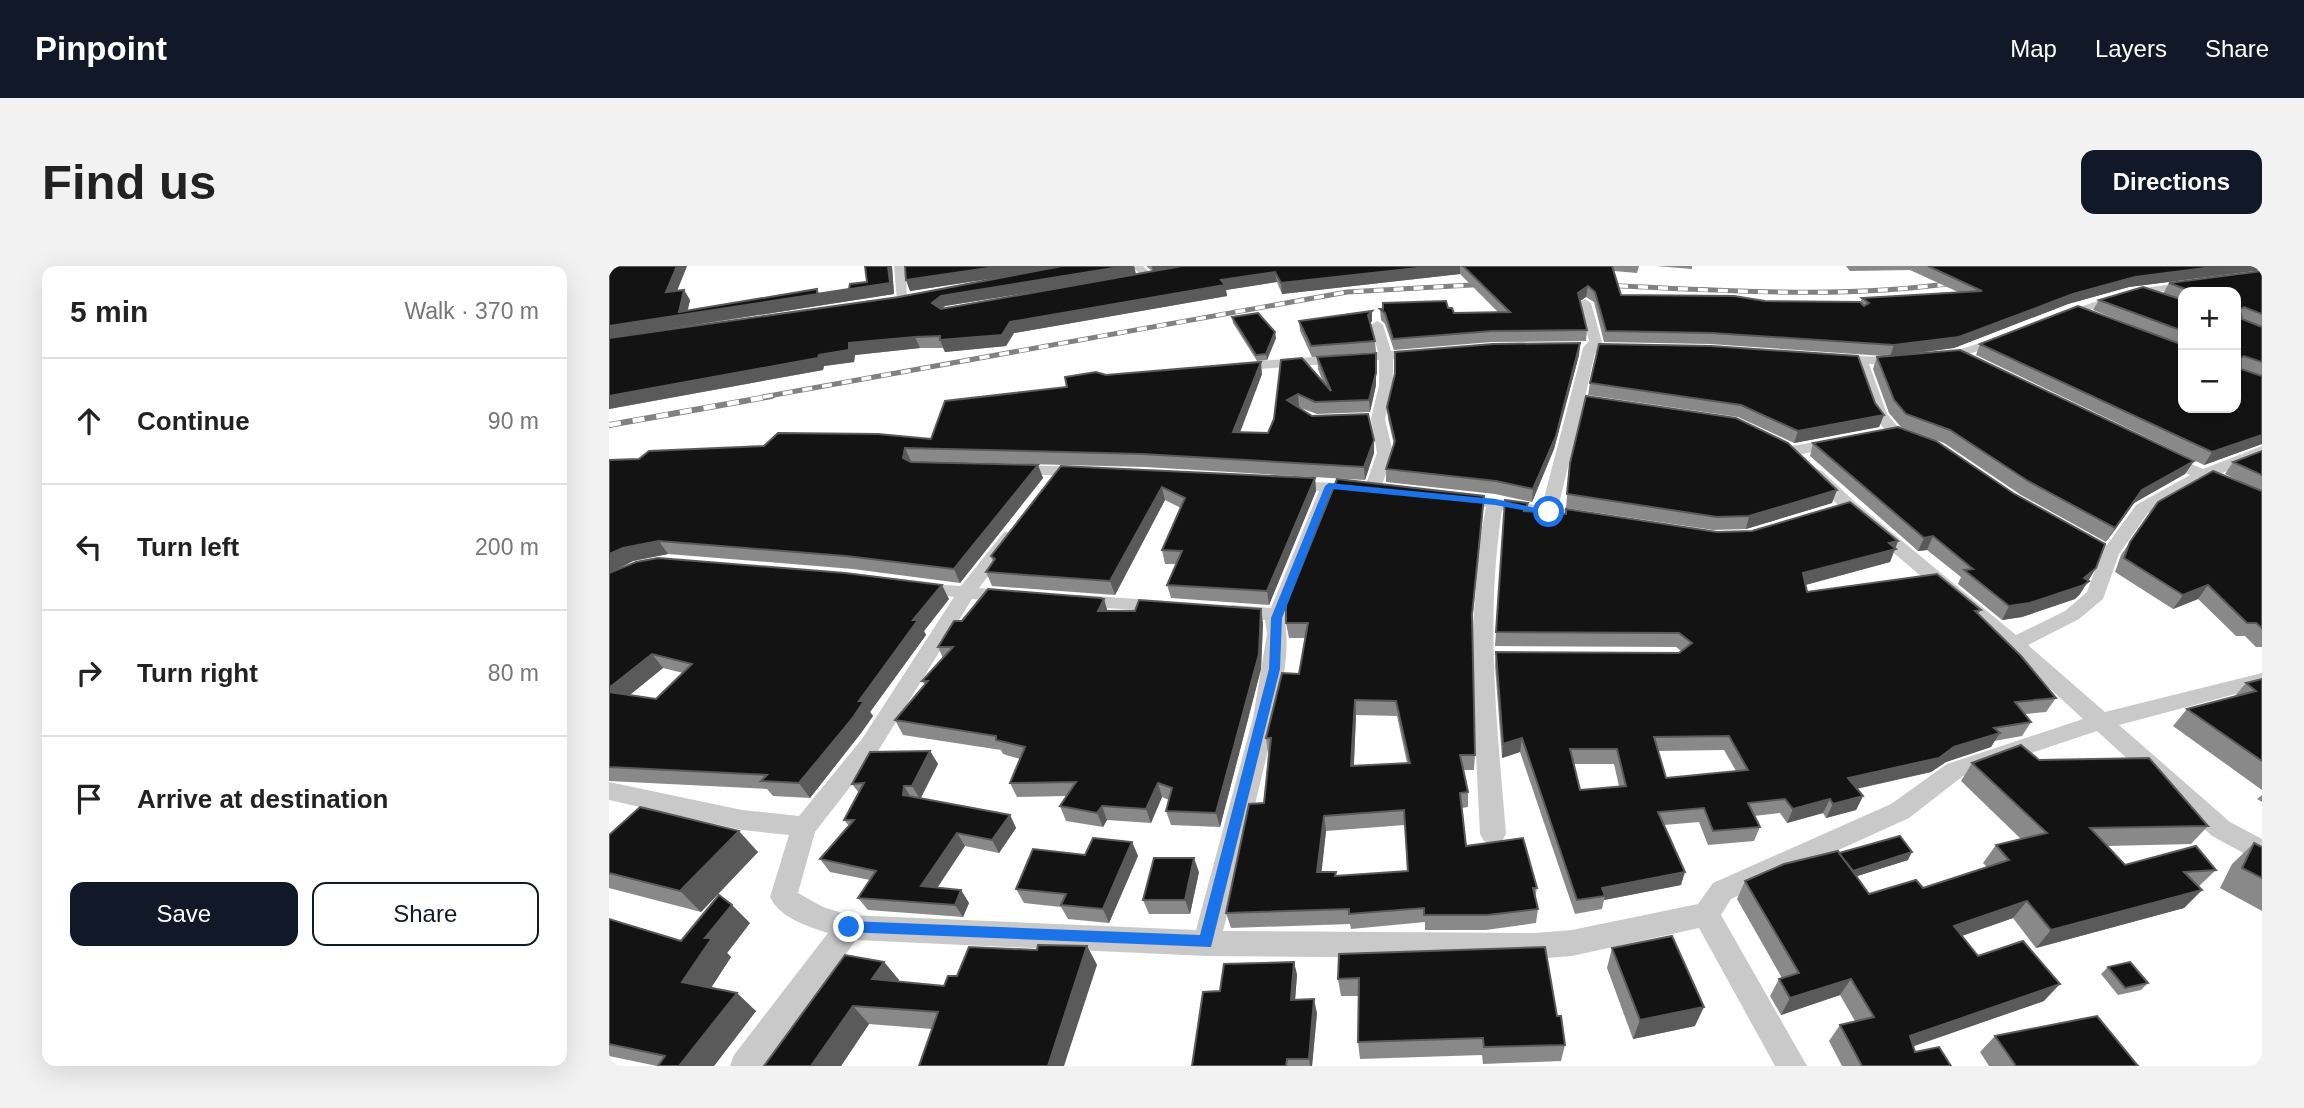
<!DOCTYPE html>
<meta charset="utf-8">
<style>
body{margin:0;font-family:Helvetica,sans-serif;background:#f2f2f2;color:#222}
.controls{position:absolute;right:21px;top:21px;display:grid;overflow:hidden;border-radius:14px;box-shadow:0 7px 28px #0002}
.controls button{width:63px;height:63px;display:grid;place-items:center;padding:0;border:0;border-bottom:2px solid #e0e0e0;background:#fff;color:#222;font:35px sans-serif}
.stop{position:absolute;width:21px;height:21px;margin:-16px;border:5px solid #1a73e8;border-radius:50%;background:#fff}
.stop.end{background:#1a73e8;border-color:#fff;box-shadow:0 2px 7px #0008}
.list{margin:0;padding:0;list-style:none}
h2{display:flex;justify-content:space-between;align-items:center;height:91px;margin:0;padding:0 28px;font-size:30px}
h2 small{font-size:23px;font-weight:400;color:#767676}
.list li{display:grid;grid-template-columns:46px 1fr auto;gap:21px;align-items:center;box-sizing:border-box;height:126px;padding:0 28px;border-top:2px solid #e0e0e0}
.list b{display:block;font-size:26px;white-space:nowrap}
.list em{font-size:23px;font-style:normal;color:#767676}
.actions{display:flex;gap:14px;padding:21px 28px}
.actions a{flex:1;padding:16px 0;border:2px solid #111827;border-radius:14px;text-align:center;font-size:24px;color:#111827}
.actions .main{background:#111827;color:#fff}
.icon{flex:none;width:38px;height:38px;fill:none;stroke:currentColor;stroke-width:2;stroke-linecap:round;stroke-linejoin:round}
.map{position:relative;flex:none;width:1653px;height:800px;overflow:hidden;border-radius:14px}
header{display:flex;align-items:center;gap:42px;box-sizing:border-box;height:98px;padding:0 35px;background:#111827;color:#fff}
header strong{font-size:33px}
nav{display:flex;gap:38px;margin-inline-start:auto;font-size:24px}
.intro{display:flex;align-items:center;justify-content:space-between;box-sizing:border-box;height:168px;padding:0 42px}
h1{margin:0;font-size:49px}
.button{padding:18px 32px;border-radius:14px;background:#111827;color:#fff;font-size:24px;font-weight:700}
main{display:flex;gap:42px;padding:0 42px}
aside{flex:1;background:#fff;border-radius:14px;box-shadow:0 7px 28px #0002}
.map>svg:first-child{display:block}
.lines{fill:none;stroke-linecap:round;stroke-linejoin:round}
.street{fill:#c9c9c9;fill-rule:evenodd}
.rail-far1-casing{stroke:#818181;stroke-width:5}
.rail-casing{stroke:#818181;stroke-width:6}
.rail-far1{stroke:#fff;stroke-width:3.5;stroke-dasharray:10;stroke-linecap:butt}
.rail{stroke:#fff;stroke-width:4.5;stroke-dasharray:12;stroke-linecap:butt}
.wall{fill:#898989;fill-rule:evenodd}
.shaded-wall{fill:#5a5a5a}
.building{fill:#131313;stroke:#5a5a5a;stroke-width:2;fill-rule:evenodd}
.route{fill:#1a73e8}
</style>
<header>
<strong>Pinpoint</strong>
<nav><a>Map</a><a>Layers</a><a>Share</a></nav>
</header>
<div class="intro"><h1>Find us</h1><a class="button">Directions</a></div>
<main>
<aside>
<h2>5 min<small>Walk · 370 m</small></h2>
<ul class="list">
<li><svg class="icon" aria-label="ahead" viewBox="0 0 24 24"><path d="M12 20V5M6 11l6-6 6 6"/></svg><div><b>Continue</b></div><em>90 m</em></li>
<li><svg class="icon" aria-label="left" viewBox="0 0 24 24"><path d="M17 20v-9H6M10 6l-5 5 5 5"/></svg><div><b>Turn left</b></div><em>200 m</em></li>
<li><svg class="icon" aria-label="right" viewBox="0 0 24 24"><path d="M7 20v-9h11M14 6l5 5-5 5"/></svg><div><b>Turn right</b></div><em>80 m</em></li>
<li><svg class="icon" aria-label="arrive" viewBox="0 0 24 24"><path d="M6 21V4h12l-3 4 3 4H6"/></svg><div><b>Arrive at destination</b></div></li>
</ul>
<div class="actions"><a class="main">Save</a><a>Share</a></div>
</aside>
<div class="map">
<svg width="1653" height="800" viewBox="0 0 1653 800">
<rect width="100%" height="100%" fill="#fff"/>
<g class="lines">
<g class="street">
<polygon points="285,0 297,0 298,38 288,35"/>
<polygon points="522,0 534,0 543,9 558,7 564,10 540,16"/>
<polygon points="1585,15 1591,18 1589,20 1527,29 1447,55 1441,51 1521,24"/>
<path d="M976 33 982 37 993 76 991 79 1017 80 1024 84 1017 88 986 87 976 131 1003 135 1010 139 1003 143 974 139 949 242 984 248 987 252 984 256 893 244C876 354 888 458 897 568L893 575 884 578 875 575 871 568 862 390 870 278 877 241 842 236 840 232 848 227 933 240 974 82 980 75 970 37Z"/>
<path d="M768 55 774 59 782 85 815 83 822 87 815 91 784 93V119L776 153 784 187 772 222 764 227 726 225 676 355C682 391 670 432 663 466 648 533 631 599 614 665L926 667 963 664 1089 638 1104 617 1282 538 1338 498 1474 453 1398 383 1234 244 1199 208 1207 203 1213 205 1246 236 1407 369 1456 345 1478 326 1491 290 1462 275 1459 271 1462 267H1474L1498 279 1527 239 1581 209 1550 195V189H1562L1594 203 1653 180V191L1608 209 1653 229V240L1594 215 1539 247 1510 288 1494 333 1470 353 1419 379 1496 446 1653 407V421L1510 459 1621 556 1653 573V597L1603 570 1488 465 1354 510 1300 552 1122 633 1112 649 1198 800H1166L1090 662 963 690 926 693 597 690 247 674 155 800H121L125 789 219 667C198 660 171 652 161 631L180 569 133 564 0 534V516L133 544 190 550 253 473 345 331 302 325 299 321 302 317 352 320 395 266H407L410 270 370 322 403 325 413 331 403 337 363 333 269 485 206 566 189 627 214 641 240 649 587 664 644 452 658 368 656 354 623 351 613 345 623 339 662 342 710 225 674 221V215L757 218 768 187 762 153 770 119V94L623 105 616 101 623 97 769 86 762 59Z"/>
<polygon points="1395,69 1401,73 1400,76 1332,96 1325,92"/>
<polygon points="1224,89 1298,92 1300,95 1293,99 1260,98 1278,148 1293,166 1290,169 1280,169 1264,149 1246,98 1219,96 1217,93"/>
<polygon points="1229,172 1234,174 1234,180 1183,190 1175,185 1183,180"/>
<polygon points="404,199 477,201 485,206 477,211 398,207 398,201"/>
<polygon points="470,329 556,335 566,341 556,347 463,339 460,335 463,331"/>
</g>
<g class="rail-far1-casing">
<g id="rail-far1">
<path d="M989 19C1111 24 1231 34 1352 16"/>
<polyline points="154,131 738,26 880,18"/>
</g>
</g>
<g class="rail-casing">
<polyline id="rail" points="0,159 163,130"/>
</g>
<use href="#rail-far1" class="rail-far1"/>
<use href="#rail" class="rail"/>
</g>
<g class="wall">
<path d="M0 0H78L68 25 75 24 81 34 78 45 208 23 210 27 240 23 241 18 258 16 256 0H283L285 28 4 72 290 31 406 9 301 25 297 14 296 0H525L527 8 543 5 537 0H1030L1028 7 1005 5 1012 29 1125 30 1156 35 1251 37 1253 32 1349 26 1301 4 1241 5 1237 0H1653V4L1520 21 1459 38 1345 82 1303 88 1351 84 1585 195 1576 208 1525 237 1497 276 1412 229 1335 177 1292 161 1280 147 1264 103 1268 91 1275 90 1100 78 995 76 985 36 977 31 971 35 978 64 977 75 883 76 785 84 776 58 772 54 771 43H774V37L837 35 839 42H843L845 47H890L851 8 673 28 668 16 617 24 618 30 405 67 397 80 336 86 334 82H311L246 89 245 96 215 100 214 104 0 143ZM455 21 333 42 336 40Z"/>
<polygon points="1047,0 1087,0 1083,0 1083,3"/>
<path d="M1653 5V178L1595 199 1367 89 1371 78 1542 67 1484 44 1490 34 1554 28 1560 17ZM1574 26H1627L1574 142Z"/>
<polygon points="763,45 763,55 761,57 766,75 767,86 703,91 691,65 690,55"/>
<polygon points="623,51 667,72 658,94 648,95 624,57"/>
<polygon points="971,77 970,89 945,183 923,236 886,228 777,216 777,203 785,179 779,153 778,141"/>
<path d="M708 91 767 99V119L761 146 708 148 689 141 703 150 765 174V187L756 214 536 201 302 195 429 199 434 212 351 317 244 303 59 288 24 295 3 306 340 333 315 365 317 369 261 446 264 450 252 467 201 532 164 530 158 523 0 515V194L30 193 322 173 458 121 497 109 653 108 631 167H659L665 153 672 94 714 116 709 103ZM54 402 74 407 47 433 21 429Z"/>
<polygon points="981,117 1266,137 1275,149 1270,161 1185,177 1129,151 979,129"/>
<polygon points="1204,177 1487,302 1471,328 1466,333 1413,351 1393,354 1349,318 1352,311 1318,284 1309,285 1201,190"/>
<polygon points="1653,185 1653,381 1647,381 1636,370 1627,370 1589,333 1564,343 1506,306 1512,289 1521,276 1642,221 1616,208 1624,196"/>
<polygon points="961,197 1223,237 1137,263 1104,264 957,242"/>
<polygon points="452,200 706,212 707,225 660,339 562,332 558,319 567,298 556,298 553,284 572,242 556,234 506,329 383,320 377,306 384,295 382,290"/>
<path d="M875 230 863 357 866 489 865 504H854L859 526V541L853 542 857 580 928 622 926 631 929 643 927 657 877 664H816V656L742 663 741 658 622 662 617 647 655 537 659 487 657 472 690 408 696 372H680L677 357ZM747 449 788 450 798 497 745 499ZM796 559 798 605 727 610 712 606 717 565Z"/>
<path d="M896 234 919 237 918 245 1108 266 1289 275 1281 296 1196 319 1198 326 1372 344 1369 348 1447 432 1437 446 1416 448 1422 456 1413 470 1385 475 1382 481 1337 496 1322 506 1248 523 1254 530 1247 544 1217 552 1214 547 1178 557 1171 547 1145 550 1151 561 1145 575 1099 579 1090 556 1055 559 1072 619 995 634 993 643 966 648 911 486 893 492 886 400 887 386 1070 387 1072 385 1067 381 886 380ZM1115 484 1127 505 1057 512 1049 485ZM965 498H1005L1010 520 971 524Z"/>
<polygon points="495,333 498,345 654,357 652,403 611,561 562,559 557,545 560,534 553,531 542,557 498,554 494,561 457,555 451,540 457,530 408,531 401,517 411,493 394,488 392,484 294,469 286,454 316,419 313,415 334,392 329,381 353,355"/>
<polygon points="1653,413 1653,524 1564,460 1578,443 1625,431 1637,417"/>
<polygon points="321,485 329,498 312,532 401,549 407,562 390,587 356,580 328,621 352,624 360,637 354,651 259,644 249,632 261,614 221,606 211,593 240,560 235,554 250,527 243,518"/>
<polygon points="1430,494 1599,560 1582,578 1498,580 1516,599 1607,604 1589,621 1593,624 1575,642 1427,682 1404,652 1353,670 1369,690 1435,735 1304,780 1306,786 1342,800 1233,800 1220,775 1231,759 1246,755 1231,729 1172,749 1161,730 1170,713 1173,712 1128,633 1136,615 1230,587 1299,594 1247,610 1260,628 1314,622 1378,601 1374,597 1387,579 1412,573 1352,515 1363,497"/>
<polygon points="1653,529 1653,536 1648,533"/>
<polygon points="0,569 149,586 92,646 0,622"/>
<polygon points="523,576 529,590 500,657 459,653 452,641 415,637 407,623 476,589"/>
<polygon points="1645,577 1653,581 1653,645 1611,622 1623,598"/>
<polygon points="590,606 581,648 540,648 534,634"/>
<polygon points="0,653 72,675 141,657 118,687 122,691 102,722 147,745 105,800 48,800 0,790"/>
<polygon points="478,680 488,699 323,763 260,758 232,800 155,800 275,696 290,714 289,716 335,720 348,710 428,684"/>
<polygon points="1003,682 1086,760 1024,773 998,702"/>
<polygon points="730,688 948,750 956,779 952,795 874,798 873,789 751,793 749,776 749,730 732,730 729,713"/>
<polygon points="685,696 688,709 686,734 708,747 703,800 583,800 611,725"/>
<polygon points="1499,701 1539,717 1532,724 1509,729 1492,708"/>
<polygon points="1386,770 1529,800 1380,800 1371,786"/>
</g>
<g class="shaded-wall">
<polygon points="68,0 78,0 63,37 57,26"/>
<polygon points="279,0 283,0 285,28 0,72 0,60 70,46 75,24 81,34 78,48 208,23 210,28 281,17"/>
<polygon points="393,0 464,0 301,25 297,14"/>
<polygon points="517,0 525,0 527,9 336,40 328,48 323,37 332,30"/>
<polygon points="543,0 585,0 544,6"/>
<polygon points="827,0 851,0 851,8 673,28 672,17"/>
<polygon points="1612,0 1653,0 1653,4 1520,21 1459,38 1345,82 1281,90 1285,79 1526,11"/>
<polygon points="666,6 668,16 617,24 618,30 405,67 397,80 336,86 331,74 401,56 612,14"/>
<polygon points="979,20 977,31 967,38 969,27"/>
<polygon points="763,45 763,55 759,60 759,49"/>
<polygon points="666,66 667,72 658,94 657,88"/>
<polygon points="306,71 311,82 246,89 245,96 215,100 214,104 0,143 0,130 210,89 240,77"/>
<polygon points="971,77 970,89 945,183 923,236 924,223"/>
<polygon points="767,87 767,119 761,146 760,134"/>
<polygon points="652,96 653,108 626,179 624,166"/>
<polygon points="689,128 690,141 680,146 678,134"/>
<polygon points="1275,149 1270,161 1185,177 1189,165"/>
<polygon points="1653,169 1653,178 1595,199 1603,186"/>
<polygon points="765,174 765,187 756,214 755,201"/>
<polygon points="296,182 302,195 294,192"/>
<polygon points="1585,195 1576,208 1525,237 1497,276 1506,262 1533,224"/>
<polygon points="429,199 434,212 351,317 345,303"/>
<polygon points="706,212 707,225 660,339 658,325"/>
<polygon points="553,221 556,234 506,329 501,315"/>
<polygon points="1228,224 1223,237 1137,263 1140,250"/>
<polygon points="875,230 874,244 862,364 863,349"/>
<polygon points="1324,270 1318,284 1309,285 1315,272"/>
<polygon points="50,275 59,288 24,295 0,307 0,288 14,282"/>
<polygon points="1289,275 1281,296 1189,321 1194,307 1280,277"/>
<polygon points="1487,302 1471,328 1466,333 1413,351 1393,354 1400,340 1475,312"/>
<polygon points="333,319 340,333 315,365 317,369 261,446 264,450 252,467 201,532 190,517 250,435 304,354"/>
<polygon points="1599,319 1589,333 1564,343 1574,329"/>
<polygon points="495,333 499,347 489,345"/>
<polygon points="652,343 654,357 652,403 611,561 607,547"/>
<polygon points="43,388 54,402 8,439 0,430 0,422"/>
<polygon points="746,434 747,449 744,515 742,500"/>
<polygon points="1391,467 1382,481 1337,496 1322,506 1232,526 1239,512 1345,481"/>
<polygon points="913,472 911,486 893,492 894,478"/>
<polygon points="321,485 329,498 311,533 303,520"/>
<polygon points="549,517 553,531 542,557 537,543"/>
<polygon points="295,520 303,533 294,529"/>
<polygon points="1254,530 1247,544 1217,552 1224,538"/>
<polygon points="1221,533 1214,547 1178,557 1184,543"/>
<polygon points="493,540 498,554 494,561 488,547"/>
<polygon points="401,549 407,562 390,587 383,574"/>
<polygon points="715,550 717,565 711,621 708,606"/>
<polygon points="130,565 149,586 92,646 71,625"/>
<polygon points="348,567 356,580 321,633 312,620"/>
<polygon points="523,576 529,590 500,657 494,643"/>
<polygon points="1303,586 1299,594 1233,615 1237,608"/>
<polygon points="585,592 590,606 581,648 576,634"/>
<polygon points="1076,606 1072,619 995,634 996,630 993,622"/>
<polygon points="352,624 360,637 354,651 346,639"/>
<polygon points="1593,624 1575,642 1427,682 1442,664"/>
<polygon points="1418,635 1404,652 1332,677 1345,660"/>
<polygon points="123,639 141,657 118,687 122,691 94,734 73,716 96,672"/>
<polygon points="478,680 488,699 455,800 439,800"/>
<polygon points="275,696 290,714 278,731 263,713"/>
<polygon points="685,696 688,709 685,747 682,734"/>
<polygon points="1242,713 1231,729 1172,749 1181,732"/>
<polygon points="1451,718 1435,735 1288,786 1301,770"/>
<polygon points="128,727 147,745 105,800 70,800"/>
<polygon points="705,733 708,747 703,800 701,800 700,793"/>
<polygon points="244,740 260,758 232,800 202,800"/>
<polygon points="1095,741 1086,760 1024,773 1031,754"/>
</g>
<g class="building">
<polygon points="0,0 68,0 57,26 75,24 70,46 208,23 208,28 240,23 241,18 258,16 256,0 279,0 281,17 0,60"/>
<polygon points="296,0 393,0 297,14"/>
<polygon points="453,0 517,0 332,30 323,37 332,43 573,0 827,0 672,17 666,6 612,14 616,19 401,56 393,69 331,74 331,70 306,71 240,77 240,84 210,89 209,92 0,130 0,72 290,31"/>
<polygon points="854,0 1003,0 1012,29 1125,30 1156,35 1251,36 1255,40 1260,37 1253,32 1373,25 1319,0 1612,0 1526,11 1464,28 1350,71 1285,79 1103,67 997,65 986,26 979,20 969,27 978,64 883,65 784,73 776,47 771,43 774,43 774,37 837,35 839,42 843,42 845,47 901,46"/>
<polygon points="1653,5 1653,48 1635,41 1631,43 1633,53 1653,61 1653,96 1635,90 1632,92 1632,103 1653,110 1653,169 1603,186 1371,78 1469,40 1574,79 1574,142 1627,142 1627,26 1582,26 1582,25 1560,17"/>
<polygon points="1534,21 1574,34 1574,65 1490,34"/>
<polygon points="763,45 759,49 766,75 702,80 690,55"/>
<polygon points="649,47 666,66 657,88 647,89 623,51"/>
<polygon points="971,77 947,170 924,223 887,215 777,203 786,175 778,141 786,108 786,86 884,78"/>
<polygon points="990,78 1102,80 1249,90 1266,137 1275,149 1189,165 1132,139 981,117"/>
<polygon points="1351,84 1585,195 1533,224 1506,262 1419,215 1341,164 1297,148 1285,134 1268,91"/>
<polygon points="767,87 767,107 760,134 706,136 689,128 678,134 703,150 759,148 765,174 755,201 533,188 296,182 294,192 302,196 429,199 345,303 237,290 50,275 14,282 0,288 0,194 30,193 40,185 155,180 169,167 269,168 322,173 336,135 458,121 456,111 487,106 497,109 652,96 624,166 659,167 665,153 672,94 693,92 722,125 708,91"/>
<polygon points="977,130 1127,152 1179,177 1228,224 1140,250 1108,251 958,228 961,197"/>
<polygon points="1289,161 1327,175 1404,227 1496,278 1487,302 1475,312 1480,315 1475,319 1421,337 1400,340 1355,304 1364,303 1324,270 1315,272 1204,177"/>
<polygon points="1653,185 1653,209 1624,196"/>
<polygon points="452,200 706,212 658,325 558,319 573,285 553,284 576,232 553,221 501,315 377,306 386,293 382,290"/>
<polygon points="1604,205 1653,225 1653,362 1647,357 1638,357 1599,319 1574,329 1515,292 1521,276 1549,236"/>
<path d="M728 213 875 230 863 349 866 489H851L859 526 851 527 857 580 914 572 928 622H924L929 643 878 649H815V642L740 648V643L617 647 640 538 655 537 662 472H657L673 407 690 408 699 357H677V339ZM746 434 787 435 801 497 742 500ZM795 544 799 605 726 610 727 606H708L715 550Z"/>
<path d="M896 234 919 237 915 245 957 248V243L1108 266 1143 265 1241 236 1289 275 1280 277 1287 283 1194 307 1198 326 1328 308 1372 344 1366 345 1412 390 1447 432 1406 436 1422 456 1385 462 1391 467 1345 481 1330 492 1239 512 1254 530 1224 538 1221 533 1184 543 1176 533 1139 537 1151 561 1104 565 1095 542 1049 546 1076 606 993 622 996 630 968 634 913 472 894 478 887 386 1070 387 1083 377 1070 367 887 366ZM1120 470 1139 504 1057 512 1045 471ZM961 483H1008L1017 520 971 524Z"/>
<polygon points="49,292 236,307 333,319 304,354 309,354 250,435 255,435 243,453 190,517 152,515 158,509 0,501 0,426 47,433 83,398 43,388 0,422 0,307 27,296"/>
<polygon points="379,323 491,332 495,333 489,345 526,345 530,334 652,343 650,388 607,547 557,545 563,522 549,517 537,543 493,540 488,547 451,540 467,516 401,517 416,481 387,474 387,470 286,454 319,415 313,415 344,381 329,381 345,355 353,355"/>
<polygon points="1653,413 1653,495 1578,443 1647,425 1637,417"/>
<polygon points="1412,479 1430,494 1540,492 1599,560 1481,562 1516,599 1587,580 1607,604 1575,606 1593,624 1442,664 1418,635 1345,660 1369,690 1414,675 1451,718 1301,770 1306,786 1330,781 1342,800 1253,800 1231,759 1265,751 1242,713 1181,732 1170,713 1190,707 1136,615 1175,598 1229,585 1260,628 1307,614 1314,622 1400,594 1387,579 1438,567 1363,497"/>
<polygon points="321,485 303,520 295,520 294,529 401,549 383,574 348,567 312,620 352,624 346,639 249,632 267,605 211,593 245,554 235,554 255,517 243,518 261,486"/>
<polygon points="31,541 130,565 71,625 0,607 0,569"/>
<polygon points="1291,570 1303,586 1244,605 1230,587"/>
<polygon points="484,572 523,576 494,643 452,639 457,628 407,623 424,583 476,589"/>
<polygon points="1645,577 1653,581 1653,612 1633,602"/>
<polygon points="545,592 585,592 576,634 534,634"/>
<polygon points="110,629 123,639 96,672 103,672 73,716 128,727 70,800 49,800 56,790 0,778 0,653 72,675"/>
<polygon points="1063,670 1095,741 1031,754 1003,682"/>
<polygon points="429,679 478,680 439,800 310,800 329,746 244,740 202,800 155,800 236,689 275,696 263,713 335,720 339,710 348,710 360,681 428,684"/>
<polygon points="936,681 948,750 952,750 956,779 875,781 874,772 749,776 750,712 729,713 730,688"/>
<polygon points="685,696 682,734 705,733 700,793 678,793 677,800 583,800 594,726 611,725 615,698"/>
<polygon points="1521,696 1539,717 1516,722 1499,701"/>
<polygon points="1488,750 1529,800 1407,800 1386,770"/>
</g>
<polygon class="route" points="720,217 886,233 945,246 940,249 886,239 723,223 673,352 671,403 602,681 235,666 233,661 240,655 591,669 660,403 662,352 716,220"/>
</svg>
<div class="controls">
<button>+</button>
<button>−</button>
</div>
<div class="stop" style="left:940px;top:246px"></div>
<div class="stop end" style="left:240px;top:661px"></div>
</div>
</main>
